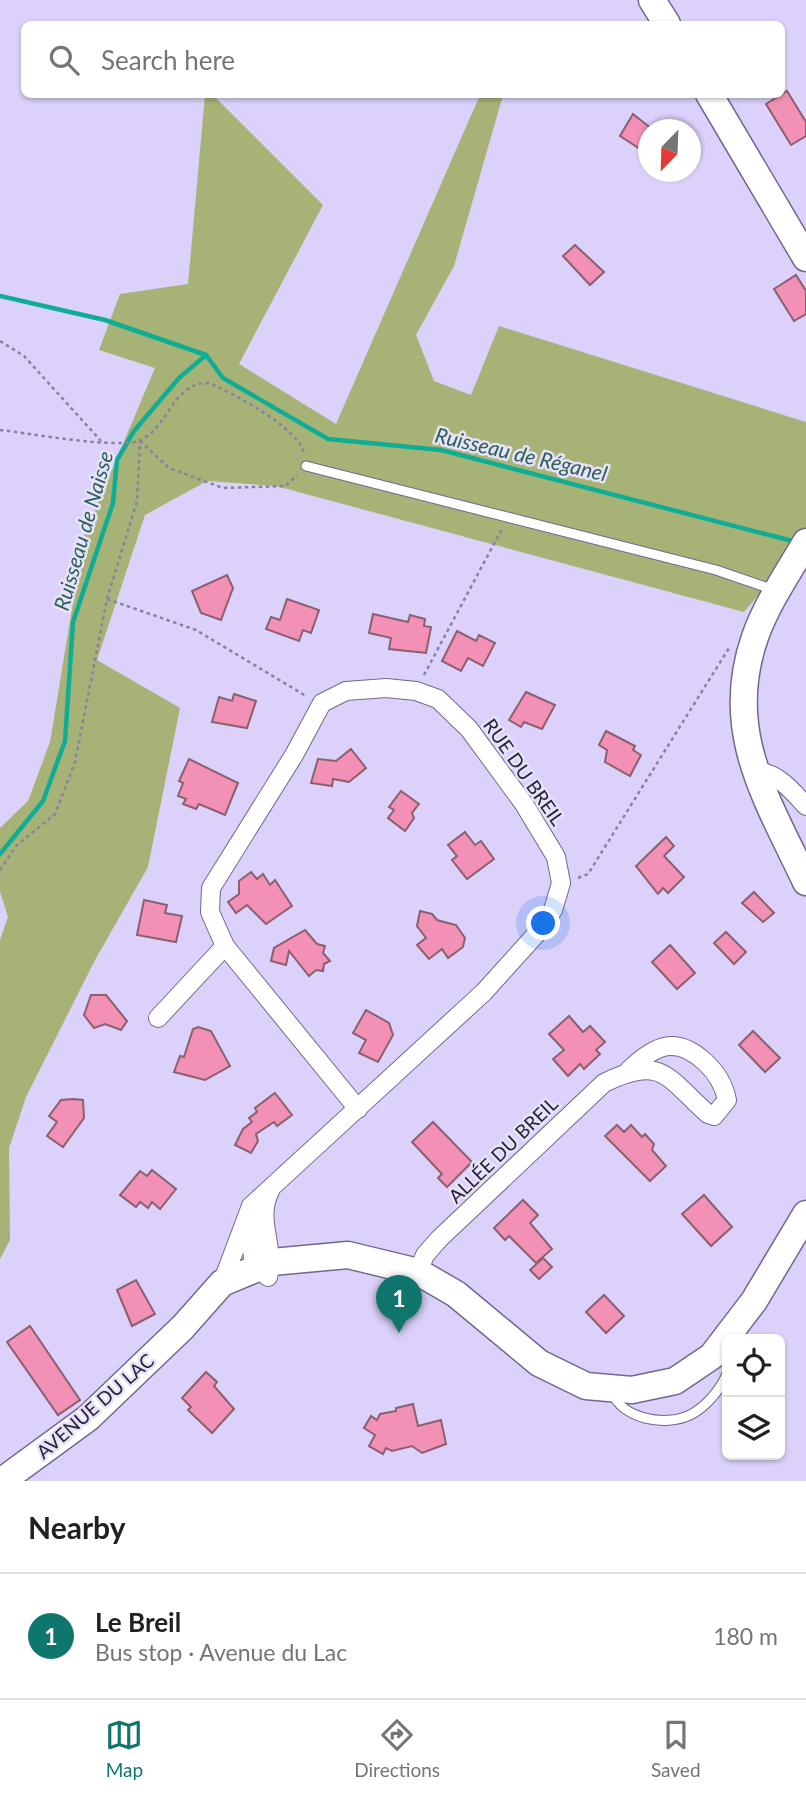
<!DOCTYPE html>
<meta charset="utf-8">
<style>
body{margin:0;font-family:Lato,sans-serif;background:#f2f2f2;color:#202124}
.controls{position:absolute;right:21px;bottom:21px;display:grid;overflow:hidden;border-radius:10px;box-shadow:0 2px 5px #0004}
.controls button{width:63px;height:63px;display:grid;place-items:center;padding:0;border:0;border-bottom:2px solid #e0e0e0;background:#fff;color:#202124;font:35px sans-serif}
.compass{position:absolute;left:638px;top:119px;width:63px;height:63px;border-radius:50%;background:#fff;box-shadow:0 2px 5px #0004;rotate:203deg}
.you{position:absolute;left:544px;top:924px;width:24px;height:24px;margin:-18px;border:5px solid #fff;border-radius:50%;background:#1a73e8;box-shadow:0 0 0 10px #1a73e833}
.badge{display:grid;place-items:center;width:46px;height:46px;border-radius:50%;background:#0f766e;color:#fff;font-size:23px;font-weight:700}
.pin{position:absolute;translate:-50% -58px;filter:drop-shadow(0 2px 4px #0008)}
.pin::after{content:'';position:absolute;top:37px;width:24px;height:21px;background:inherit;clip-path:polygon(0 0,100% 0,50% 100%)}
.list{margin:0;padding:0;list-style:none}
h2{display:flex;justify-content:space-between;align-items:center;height:91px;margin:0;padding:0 28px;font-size:30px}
h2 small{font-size:23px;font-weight:400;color:#757577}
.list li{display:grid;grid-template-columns:46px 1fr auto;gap:21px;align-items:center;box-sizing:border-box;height:126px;padding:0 28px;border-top:2px solid #e0e0e0}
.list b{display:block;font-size:26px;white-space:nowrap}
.list p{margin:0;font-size:23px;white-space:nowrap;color:#757577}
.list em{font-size:23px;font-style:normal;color:#757577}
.icon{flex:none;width:38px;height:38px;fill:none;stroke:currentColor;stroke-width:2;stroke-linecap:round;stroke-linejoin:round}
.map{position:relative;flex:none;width:806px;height:1481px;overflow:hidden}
.search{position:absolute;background:#fff;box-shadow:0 2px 5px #0004;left:21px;right:21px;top:21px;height:77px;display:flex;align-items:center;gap:18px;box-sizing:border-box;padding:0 24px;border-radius:10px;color:#757577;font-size:26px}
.sheet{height:217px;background:#fff}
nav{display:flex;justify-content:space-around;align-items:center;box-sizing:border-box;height:98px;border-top:2px solid #e0e0e0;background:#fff;font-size:19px;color:#757577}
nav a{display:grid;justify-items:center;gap:4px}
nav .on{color:#0f766e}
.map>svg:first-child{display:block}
.green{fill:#a7b276}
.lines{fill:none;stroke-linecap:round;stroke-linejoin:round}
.stream{stroke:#0fae94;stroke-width:4.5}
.building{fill:#f291b5;stroke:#8a606f;stroke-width:2}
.lane-casing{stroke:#72688d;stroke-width:11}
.street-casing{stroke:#72688d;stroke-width:20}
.secondary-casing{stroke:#72688d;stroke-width:29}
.path{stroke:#89829f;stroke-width:2.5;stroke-dasharray:3.5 3.5;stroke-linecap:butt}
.lane{stroke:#fff;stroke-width:9}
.street{stroke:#fff;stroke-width:18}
.secondary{stroke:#fff;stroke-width:26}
.labels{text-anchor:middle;stroke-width:5;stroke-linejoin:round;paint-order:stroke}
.street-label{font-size:19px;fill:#272333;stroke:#e7e1fa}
.water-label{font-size:21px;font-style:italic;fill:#2b6155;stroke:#e7e1fa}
</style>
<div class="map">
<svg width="806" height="1481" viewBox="0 0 806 1481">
<rect width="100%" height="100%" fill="#dbd1fa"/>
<polygon class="green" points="205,95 213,95 323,205 239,364 336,424 480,95 503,95 454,266 416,335 434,381 471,395 499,326 806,422 806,539 744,612 276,486 207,481 145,515 97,660 180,708 148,867 95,960 26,1097 9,1148 10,1240 0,1259 0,940 8,917 0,892 0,828 28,801 50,742 84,536 155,368 99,350 120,294 188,284"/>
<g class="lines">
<g class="stream">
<polyline points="0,296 105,320 206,355 223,378 328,439 441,450 796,542"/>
<polyline points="0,854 43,801 65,741 73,622 113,503 117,460 134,431 179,378 206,355"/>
</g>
</g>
<g class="building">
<polygon points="787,91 806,122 806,136 791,145 766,104"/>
<polygon points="633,114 652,129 648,130 640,149 620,136"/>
<polygon points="575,245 604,272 590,285 563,256"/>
<polygon points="796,275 806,291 806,314 794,321 774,289"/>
<polygon points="227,575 233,588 221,620 201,613 192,591"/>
<polygon points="287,599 319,610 311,633 303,630 299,641 266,629 271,617 280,620"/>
<polygon points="373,614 408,622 410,615 425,619 424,626 431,627 426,653 389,649 391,638 369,633"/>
<polygon points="457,631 476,641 479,635 495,643 483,666 468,658 461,671 442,661"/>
<polygon points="526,692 555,705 542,729 524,722 521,727 509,720"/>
<polygon points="234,694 256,701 247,728 212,722 219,697 232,701"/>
<polygon points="606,731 635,746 633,750 641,755 630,776 605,762 607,750 599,745"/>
<polygon points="351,749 366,768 360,773 349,782 333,779 332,786 311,783 318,759 336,761"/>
<polygon points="189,759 238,783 225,815 199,804 196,809 183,804 186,799 178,796 183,783 179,781"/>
<polygon points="401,791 419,804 412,813 414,818 405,831 388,818 394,810 389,807"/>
<polygon points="465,832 475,845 481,841 494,859 467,879 452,860 457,856 448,845"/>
<polygon points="666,837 674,846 664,856 684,877 668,893 663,888 658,894 636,866"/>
<polygon points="251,872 257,879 263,874 270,885 275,880 292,906 266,924 247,905 236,913 228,902 239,894 239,881"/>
<polygon points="754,892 774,913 763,922 742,903"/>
<polygon points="144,900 167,905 165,913 182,916 176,942 137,935"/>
<polygon points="420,911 432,914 437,920 456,925 465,938 463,947 448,958 442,949 429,959 417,945 426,938 417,926"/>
<polygon points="305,930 317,944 325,946 323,953 330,961 324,964 323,971 316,970 309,976 289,951 286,965 271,961 274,948"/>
<polygon points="726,932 746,952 734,964 714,943"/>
<polygon points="670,945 695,973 677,989 652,962"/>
<polygon points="91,995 106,995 127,1021 121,1030 105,1024 94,1028 84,1015"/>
<polygon points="366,1010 389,1023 393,1035 378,1062 359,1053 366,1040 353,1033"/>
<polygon points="569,1016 583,1032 590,1026 605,1042 596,1050 600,1054 584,1069 580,1064 568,1076 553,1059 564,1050 549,1034"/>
<polygon points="198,1027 211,1031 230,1066 205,1080 174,1072 180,1056 184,1057 193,1029"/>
<polygon points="753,1031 780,1058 765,1072 739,1045"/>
<polygon points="275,1093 292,1115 277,1126 274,1122 256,1134 258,1141 251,1153 235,1145 243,1129 252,1122 249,1118 257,1112 255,1108"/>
<polygon points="73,1099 83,1100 84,1118 63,1147 47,1136 57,1122 49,1116 61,1100"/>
<polygon points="433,1122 472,1162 447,1187 438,1178 442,1174 412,1142"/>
<polygon points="617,1125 624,1132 631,1125 642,1137 645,1134 654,1144 652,1150 666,1166 650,1181 605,1136"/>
<polygon points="152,1170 176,1189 160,1209 152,1202 148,1208 140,1202 136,1207 120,1195 140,1171 147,1176"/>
<polygon points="704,1195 732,1227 711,1246 682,1214"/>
<polygon points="523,1200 538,1215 530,1223 552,1249 536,1263 509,1236 505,1240 494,1228"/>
<polygon points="543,1258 552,1267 539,1279 530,1270"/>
<polygon points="136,1280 155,1314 132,1326 117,1290"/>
<polygon points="604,1295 624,1316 606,1333 586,1312"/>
<polygon points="30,1326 80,1400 58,1415 7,1342"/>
<polygon points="206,1372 217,1382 214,1386 234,1409 212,1433 188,1410 191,1407 182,1398"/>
<polygon points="413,1404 418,1426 441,1420 446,1444 422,1453 412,1446 392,1451 386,1448 383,1454 369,1446 375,1435 364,1428 371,1416 377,1420 380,1414 396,1411 396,1408"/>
</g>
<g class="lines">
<g class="lane-casing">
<g id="lane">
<polyline points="306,466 716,570 774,590"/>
<path d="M612 1392C622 1419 665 1427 690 1415 706 1407 720 1390 727 1374"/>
</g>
</g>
<g class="street-casing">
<g id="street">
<path d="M755 772C777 771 793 792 806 806"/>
<polyline points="158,1018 225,946"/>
<path d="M248 1221 254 1265 268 1277C276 1247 255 1221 270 1191"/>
<path d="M418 1272 425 1255 439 1239 604 1083C663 1054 667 1078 708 1114L714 1116 727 1100C724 1085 717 1073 705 1062 676 1035 655 1045 629 1070"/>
<polyline points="222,1283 251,1206 484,992 539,931 553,910 561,883 556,857 524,804 469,729 438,699 416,691 386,688 346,691 322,703 294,755 211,888 210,912 225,946 358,1109"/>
</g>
</g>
<g class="secondary-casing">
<g id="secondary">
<polyline points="652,0 667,24"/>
<polyline points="709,94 806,258"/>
<path d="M806 542C788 573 767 603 755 637 722 731 767 799 806 882"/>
<polyline points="2,1481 88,1418 183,1327 222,1283 272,1262 348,1255 418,1272 456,1294 539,1363 586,1386 632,1390 675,1381 712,1356 754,1301 806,1214"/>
</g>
</g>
<g class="path">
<polyline points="0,341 24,356 101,441"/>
<path d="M0 430C27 433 121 450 141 440 169 426 173 382 209 383 232 393 300 428 304 454"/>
<polyline points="140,441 169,468 223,488 286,486 297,475"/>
<polyline points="107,599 196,630 306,696"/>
<polyline points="424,675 503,527"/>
<polyline points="0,870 17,845 55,814 75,762 107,599 137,501 140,441"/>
<polyline points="578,878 588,874 729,648"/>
</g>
<use href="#lane" class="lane"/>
<use href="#street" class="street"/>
<use href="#secondary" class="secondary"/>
</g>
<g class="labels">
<g class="street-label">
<text transform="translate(524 772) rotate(55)" y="7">RUE DU BREIL</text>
<text transform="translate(503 1150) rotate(-44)" y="7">ALLÉE DU BREIL</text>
<text transform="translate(95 1406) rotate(-41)" y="7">AVENUE DU LAC</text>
</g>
<g class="water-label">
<text transform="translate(521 455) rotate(13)" y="7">Ruisseau de Réganel</text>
<text transform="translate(84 531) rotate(-74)" y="7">Ruisseau de Naisse</text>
</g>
</g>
</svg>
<div class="controls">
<button><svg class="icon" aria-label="locate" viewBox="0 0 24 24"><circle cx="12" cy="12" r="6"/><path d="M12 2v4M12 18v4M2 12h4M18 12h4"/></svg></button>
<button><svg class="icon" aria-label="layers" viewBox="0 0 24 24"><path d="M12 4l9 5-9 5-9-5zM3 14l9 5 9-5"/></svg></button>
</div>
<svg class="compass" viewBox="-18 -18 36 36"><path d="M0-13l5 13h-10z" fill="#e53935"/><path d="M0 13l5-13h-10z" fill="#757577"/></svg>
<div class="you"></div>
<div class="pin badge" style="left:399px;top:1333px">1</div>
<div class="search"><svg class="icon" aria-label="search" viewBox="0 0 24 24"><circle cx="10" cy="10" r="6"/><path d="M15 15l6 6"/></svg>Search here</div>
</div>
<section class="sheet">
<h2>Nearby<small></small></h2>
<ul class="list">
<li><span class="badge">1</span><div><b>Le Breil</b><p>Bus stop · Avenue du Lac</p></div><em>180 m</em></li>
</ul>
</section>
<nav>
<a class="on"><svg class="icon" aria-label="map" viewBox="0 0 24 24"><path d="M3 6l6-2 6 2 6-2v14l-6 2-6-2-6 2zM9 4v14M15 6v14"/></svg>Map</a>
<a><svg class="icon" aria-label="directions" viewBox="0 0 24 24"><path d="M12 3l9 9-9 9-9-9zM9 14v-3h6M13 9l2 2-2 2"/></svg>Directions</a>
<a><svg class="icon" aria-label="saved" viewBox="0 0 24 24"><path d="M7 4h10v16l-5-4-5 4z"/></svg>Saved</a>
</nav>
